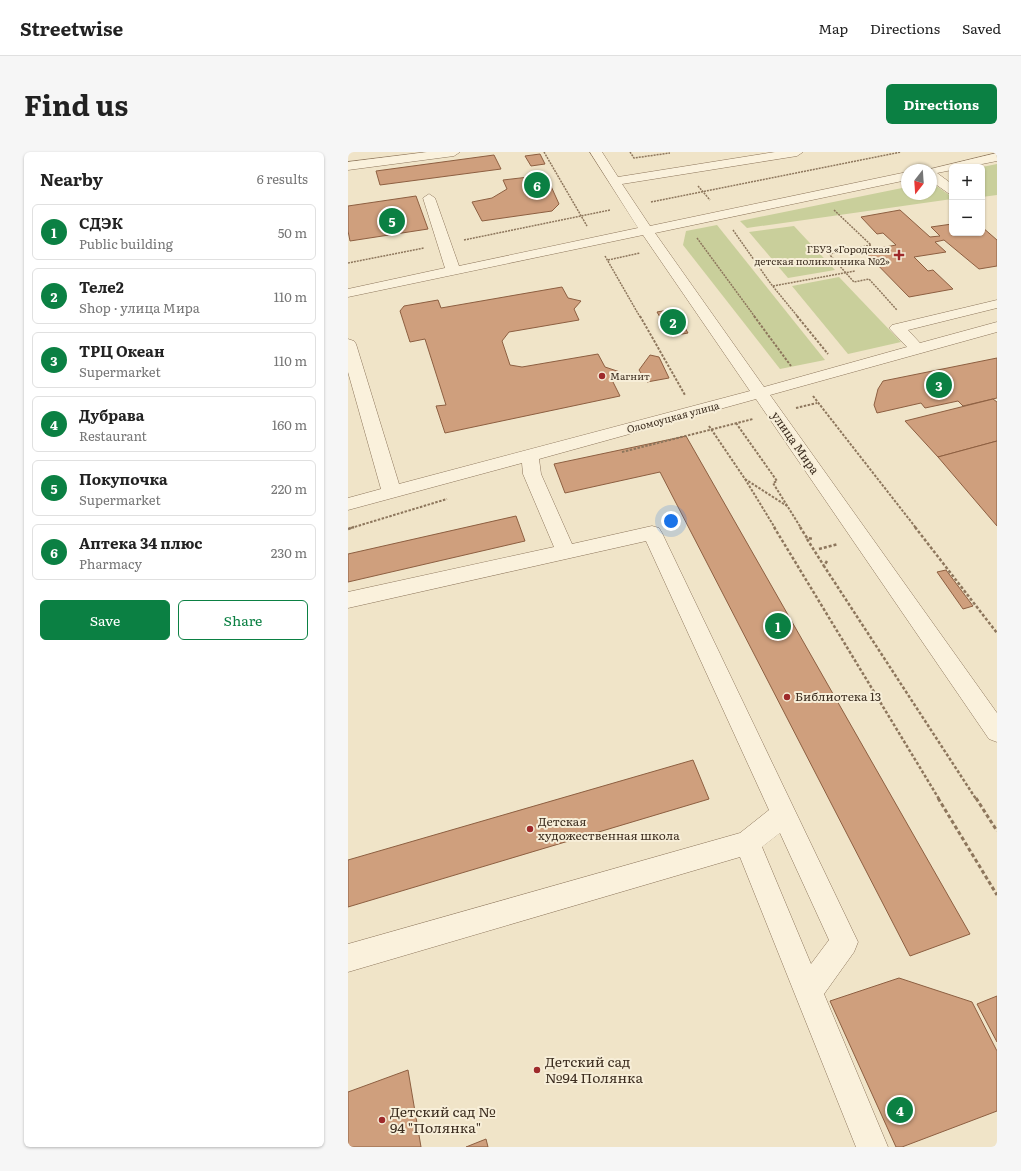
<!DOCTYPE html>
<meta charset="utf-8">
<style>
body{margin:0;font-family:Literata,serif;background:#f6f6f6;color:#222}
.controls{position:absolute;right:12px;top:12px;display:grid;overflow:hidden;border-radius:6px;box-shadow:0 1px 3px #0004}
.controls button{width:36px;height:36px;display:grid;place-items:center;padding:0;border:0;border-bottom:1px solid #e0e0e0;background:#fff;color:#222;font:20px sans-serif}
.compass{position:absolute;left:553px;top:12px;width:36px;height:36px;border-radius:50%;background:#fff;box-shadow:0 1px 3px #0004;rotate:197deg}
.you{position:absolute;left:323px;top:369px;width:14px;height:14px;margin:-10px;border:3px solid #fff;border-radius:50%;background:#1a73e8;box-shadow:0 0 0 6px #1a73e833}
.badge{display:grid;place-items:center;width:26px;height:26px;border-radius:50%;background:#0b8043;color:#fff;font-size:13px;font-weight:700}
.pin{position:absolute;translate:-50% -50%;border:2px solid #fff;box-shadow:0 1px 4px #0006}
.list{margin:0;padding:0;list-style:none}
h2{display:flex;justify-content:space-between;align-items:center;height:52px;margin:0;padding:0 16px;font-size:17px}
h2 small{font-size:13px;font-weight:400;color:#767676}
.list li{display:grid;grid-template-columns:26px 1fr auto;gap:12px;align-items:center;box-sizing:border-box;height:56px;margin:0 8px 8px;padding:0 8px;border:1px solid #e0e0e0;border-radius:6px}
.list b{display:block;font-size:15px;white-space:nowrap}
.list p{margin:0;font-size:13px;white-space:nowrap;color:#767676}
.list em{font-size:13px;font-style:normal;color:#767676}
.actions{display:flex;gap:8px;padding:12px 16px}
.actions a{flex:1;padding:9px 0;border:1px solid #0b8043;border-radius:6px;text-align:center;font-size:14px;color:#0b8043}
.actions .main{background:#0b8043;color:#fff}
.map{position:relative;flex:none;width:649px;height:995px;overflow:hidden;border-radius:6px}
header{display:flex;align-items:center;gap:24px;box-sizing:border-box;height:56px;padding:0 20px;background:#fff;border-bottom:1px solid #e0e0e0}
header strong{font-size:19px}
nav{display:flex;gap:22px;margin-inline-start:auto;font-size:14px}
.intro{display:flex;align-items:center;justify-content:space-between;box-sizing:border-box;height:96px;padding:0 24px}
h1{margin:0;font-size:28px}
.button{padding:10px 18px;border-radius:6px;background:#0b8043;color:#fff;font-size:14px;font-weight:700}
main{display:flex;gap:24px;padding:0 24px}
aside{flex:1;background:#fff;border-radius:6px;box-shadow:0 1px 3px #0004}
.map>svg:first-child{display:block}
.green{fill:#c9cf9b}
.building{fill:#cf9f7d;stroke:#8d5f41}
.lines{fill:none;stroke-linecap:round;stroke-linejoin:round}
.minor-casing{stroke:#8d765c;stroke-width:1}
.path-far3{stroke:#8d765c;stroke-width:1.5;stroke-dasharray:2 1;stroke-linecap:butt}
.path-far2{stroke:#8d765c;stroke-width:2;stroke-dasharray:2.5 1.5;stroke-linecap:butt}
.path-far1{stroke:#8d765c;stroke-width:2.5;stroke-dasharray:3 2;stroke-linecap:butt}
.path{stroke:#8d765c;stroke-width:3;stroke-dasharray:4 2.5;stroke-linecap:butt}
.minor{fill:#faf1dc;fill-rule:evenodd}
.poi-dot{fill:#9e2a2b;stroke:#f7eed8;stroke-width:1.5}
.labels{text-anchor:middle;stroke-width:4;stroke-linejoin:round;paint-order:stroke}
.far-poi-label{font-size:10px;fill:#3d2e20;stroke:#f7eed8;text-anchor:end}
.far-street-label{font-size:10px;fill:#3d2e20;stroke:#f7eed8}
.street-label{font-size:12px;fill:#3d2e20;stroke:#f7eed8}
.poi-label{font-size:12px;fill:#3d2e20;stroke:#f7eed8;text-anchor:start}
.near-poi-label{font-size:14px;fill:#3d2e20;stroke:#f7eed8;text-anchor:start}
</style>
<header>
<strong>Streetwise</strong>
<nav><a>Map</a><a>Directions</a><a>Saved</a></nav>
</header>
<div class="intro"><h1>Find us</h1><a class="button">Directions</a></div>
<main>
<aside>
<h2>Nearby<small>6 results</small></h2>
<ul class="list">
<li><span class="badge">1</span><div><b>СДЭК</b><p>Public building</p></div><em>50 m</em></li>
<li><span class="badge">2</span><div><b>Теле2</b><p>Shop · улица Мира</p></div><em>110 m</em></li>
<li><span class="badge">3</span><div><b>ТРЦ Океан</b><p>Supermarket</p></div><em>110 m</em></li>
<li><span class="badge">4</span><div><b>Дубрава</b><p>Restaurant</p></div><em>160 m</em></li>
<li><span class="badge">5</span><div><b>Покупочка</b><p>Supermarket</p></div><em>220 m</em></li>
<li><span class="badge">6</span><div><b>Аптека 34 плюс</b><p>Pharmacy</p></div><em>230 m</em></li>
</ul>
<div class="actions"><a class="main">Save</a><a>Share</a></div>
</aside>
<div class="map">
<svg width="649" height="995" viewBox="0 0 649 995">
<rect width="100%" height="100%" fill="#f0e4c8"/>
<g class="green">
<polygon points="649,12 649,43 634,45 634,15"/>
<polygon points="583,30 604,45 604,47 399,76 392,69 559,35 559,42 583,42"/>
<polygon points="369,73 477,208 432,217 335,93 338,79"/>
<polygon points="446,74 487,118 440,126 401,80"/>
<polygon points="491,125 553,190 500,202 444,134"/>
</g>
<g class="building">
<polygon points="192,2 197,12 183,14 177,4"/>
<polygon points="146,3 153,17 32,33 28,19"/>
<polygon points="198,23 211,52 204,59 134,69 124,50 144,46 159,37 155,28"/>
<polygon points="68,44 80,77 2,89 0,79 0,54"/>
<polygon points="552,58 582,85 592,84 583,75 604,72 604,81 634,81 634,75 649,88 649,114 631,117 596,88 587,90 598,100 566,105 580,119 585,118 605,137 561,145 516,99 548,93 535,81 529,82 513,65"/>
<polygon points="214,135 220,146 233,149 226,157 231,168 161,180 154,189 162,213 174,215 250,202 257,215 272,220 264,228 272,244 97,281 88,254 98,253 77,187 62,190 52,159 56,154 90,148 93,156"/>
<polygon points="326,157 340,181 323,184 309,160"/>
<polygon points="302,203 311,205 321,226 299,230 291,218"/>
<polygon points="649,206 649,246 615,254 610,249 577,256 573,251 529,261 526,253 530,237 535,229"/>
<polygon points="645,247 649,250 649,289 590,305 557,269"/>
<polygon points="338,284 622,782 562,804 312,320 217,341 206,312"/>
<polygon points="649,289 649,374 590,305"/>
<polygon points="168,364 177,389 0,430 0,402"/>
<polygon points="598,418 625,454 615,457 589,420"/>
<polygon points="345,608 361,647 0,755 0,708"/>
<polygon points="551,826 624,850 649,899 649,959 554,995 548,995 482,849"/>
<polygon points="649,844 649,890 629,852"/>
<polygon points="60,918 73,995 0,995 0,940"/>
<polygon points="138,987 140,995 118,995"/>
</g>
<g class="lines">
<g class="minor-casing">
<g id="minor">
<polygon points="79,0 112,0 106,4 0,18 0,10"/>
<path d="M242 0H254L270 25 427 0H455L449 4 274 32 302 74 559 20V28L307 81 416 235 559 195 541 176 544 173 649 148V156L560 178 572 191 649 170V180L422 243 649 561V590L641 587 408 247 191 307 193 322 224 392 304 374 311 376 314 381 510 790 506 800 476 842 540 995H508L392 705 0 820V792L392 681 421 658 298 389 0 456V440L206 395 175 322 174 311 0 358V346L33 337 0 220V187L6 189 8 192 51 332 402 239 295 83 0 145V137L97 116 75 46 81 42 87 46 111 114 290 76ZM432 681 481 788 463 812 414 695Z"/>
<polygon points="649,1 649,9 619,15 604,15 604,18 589,21 604,32 604,42 600,41 583,29 583,18 578,18"/>
</g>
</g>
<g class="path-far3">
<polyline points="196,0 239,74"/>
<polyline points="282,0 286,6 322,1"/>
<polyline points="350,34 362,48"/>
<polyline points="303,50 553,0"/>
<polyline points="486,58 523,93 481,102 506,130 521,127 549,158"/>
<polyline points="385,78 423,132 450,165"/>
<polyline points="349,86 407,165"/>
<polyline points="116,88 262,58"/>
<polyline points="257,104 292,165"/>
<polyline points="260,108 292,101"/>
<polyline points="0,111 76,96"/>
<polyline points="425,134 507,119"/>
</g>
<g class="path-far2">
<polyline points="292,164 337,243"/>
<polyline points="406,164 443,214"/>
<polyline points="449,164 480,202"/>
<polyline points="465,244 568,376"/>
<polyline points="448,256 469,251"/>
<polyline points="388,271 429,329 425,331 453,376"/>
<polyline points="361,274 397,327 439,354"/>
<polyline points="274,300 405,267"/>
<polyline points="397,327 427,376"/>
<polyline points="3,376 99,347"/>
</g>
<g class="path-far1">
<polyline points="426,375 591,647"/>
<polyline points="452,375 459,386 465,387"/>
<polyline points="567,375 649,481"/>
<polyline points="0,377 6,375"/>
<polyline points="459,387 476,414"/>
<polyline points="471,397 490,392"/>
<polyline points="479,409 476,414 628,647"/>
</g>
<g class="path">
<polyline points="590,646 649,743"/>
<polyline points="628,646 649,679"/>
</g>
<use href="#minor" class="minor"/>
</g>
<g class="poi-dot">
<path d="M549 97h4v4h4v4h-4v4h-4v-4h-4v-4h4z"/>
<circle cx="254" cy="224" r="4"/>
<circle cx="439" cy="545" r="4"/>
<circle cx="182" cy="677" r="4"/>
<circle cx="189" cy="918" r="4"/>
<circle cx="34" cy="968" r="4"/>
</g>
<g class="labels">
<g class="far-poi-label">
<text x="542" y="101">ГБУЗ «Городская<tspan x="542" dy="12">детская поликлиника №2»</tspan></text>
<text x="262" y="228" text-anchor="start">Магнит</text>
</g>
<g class="far-street-label">
<text transform="translate(325 265) rotate(-15)" y="4">Оломоуцкая улица</text>
</g>
<g class="street-label">
<text transform="translate(447 291) rotate(55)" y="4">улица Мира</text>
</g>
<g class="poi-label">
<text x="447" y="549">Библиотека 13</text>
<text x="190" y="674">Детская<tspan x="190" dy="14">художественная школа</tspan></text>
</g>
<g class="near-poi-label">
<text x="197" y="915">Детский сад<tspan x="197" dy="16">№94 Полянка</tspan></text>
<text x="42" y="965">Детский сад №<tspan x="42" dy="16">94 "Полянка"</tspan></text>
</g>
</g>
</svg>
<div class="controls">
<button>+</button>
<button>−</button>
</div>
<svg class="compass" viewBox="-18 -18 36 36"><path d="M0-13l5 13h-10z" fill="#e53935"/><path d="M0 13l5-13h-10z" fill="#767676"/></svg>
<div class="you"></div>
<div class="pin badge" style="left:430px;top:474px">1</div>
<div class="pin badge" style="left:325px;top:170px">2</div>
<div class="pin badge" style="left:591px;top:233px">3</div>
<div class="pin badge" style="left:552px;top:958px">4</div>
<div class="pin badge" style="left:44px;top:69px">5</div>
<div class="pin badge" style="left:189px;top:33px">6</div>
</div>
</main>
